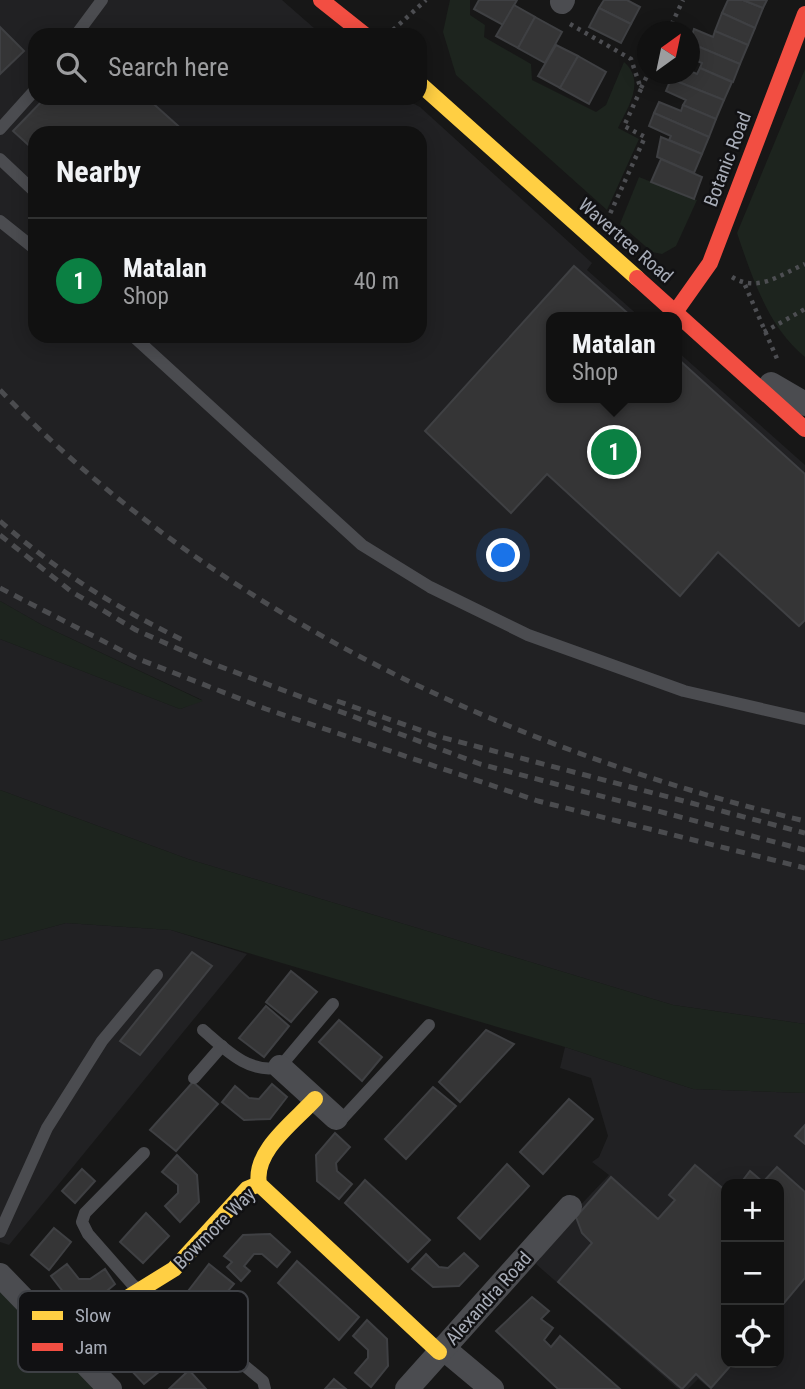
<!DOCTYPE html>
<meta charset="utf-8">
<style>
body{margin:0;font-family:"Roboto Condensed",sans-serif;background:#1a1a1a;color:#f1f3f6}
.controls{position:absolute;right:21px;bottom:21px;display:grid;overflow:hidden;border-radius:14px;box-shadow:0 4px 18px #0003}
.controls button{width:63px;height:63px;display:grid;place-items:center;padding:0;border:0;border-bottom:2px solid #303131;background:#111;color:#f1f3f6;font:35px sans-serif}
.compass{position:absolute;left:637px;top:21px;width:63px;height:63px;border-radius:50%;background:#111;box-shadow:0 4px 18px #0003;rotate:33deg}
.you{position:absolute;left:504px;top:556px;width:24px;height:24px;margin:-18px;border:5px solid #fff;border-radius:50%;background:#1a73e8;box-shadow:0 0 0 10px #1a73e833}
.badge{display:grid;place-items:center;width:46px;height:46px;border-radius:50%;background:#0b8043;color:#fff;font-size:23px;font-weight:700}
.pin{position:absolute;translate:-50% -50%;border:4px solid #fff;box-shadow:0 2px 7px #0006}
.popup{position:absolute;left:546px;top:312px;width:136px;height:91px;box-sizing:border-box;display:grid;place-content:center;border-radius:14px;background:#111;filter:drop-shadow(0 2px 5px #0005);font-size:23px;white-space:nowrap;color:#9c9d9f}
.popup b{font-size:26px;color:#f1f3f6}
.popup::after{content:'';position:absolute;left:50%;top:100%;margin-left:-14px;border:14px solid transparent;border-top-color:#111}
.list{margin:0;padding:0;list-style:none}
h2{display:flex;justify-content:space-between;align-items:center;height:91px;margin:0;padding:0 28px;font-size:30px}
h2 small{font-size:23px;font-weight:400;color:#9c9d9f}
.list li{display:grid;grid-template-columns:46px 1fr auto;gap:21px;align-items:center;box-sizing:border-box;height:126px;padding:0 28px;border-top:2px solid #303131}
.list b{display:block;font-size:26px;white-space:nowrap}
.list p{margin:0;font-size:23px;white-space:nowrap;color:#9c9d9f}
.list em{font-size:23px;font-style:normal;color:#9c9d9f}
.icon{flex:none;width:38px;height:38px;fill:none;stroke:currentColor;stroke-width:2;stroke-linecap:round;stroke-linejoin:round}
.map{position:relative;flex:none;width:805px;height:1389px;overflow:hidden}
.search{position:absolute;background:#111;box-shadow:0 4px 18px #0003;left:28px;top:28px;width:399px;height:77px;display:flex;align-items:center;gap:18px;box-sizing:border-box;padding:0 24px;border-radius:21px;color:#9c9d9f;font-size:26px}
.panel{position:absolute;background:#111;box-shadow:0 4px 18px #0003;left:28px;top:126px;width:399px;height:217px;border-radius:21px}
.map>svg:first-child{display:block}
.built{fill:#212123;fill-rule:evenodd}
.green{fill:#1d241e}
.building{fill:#353536;stroke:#3f4043;stroke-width:2}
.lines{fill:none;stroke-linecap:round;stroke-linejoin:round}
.path{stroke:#4d4e52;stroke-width:4.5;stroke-dasharray:3.5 5;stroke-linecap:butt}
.lane{stroke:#4b4c50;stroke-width:12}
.street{stroke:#4b4c50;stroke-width:24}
.slow{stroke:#ffcf43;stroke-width:16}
.jam{stroke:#f24e42;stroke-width:16}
.rail{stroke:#4b4c4f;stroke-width:5;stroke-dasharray:9 7;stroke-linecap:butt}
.labels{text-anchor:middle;stroke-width:5;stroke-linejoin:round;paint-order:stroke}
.street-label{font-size:19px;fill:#a8adb8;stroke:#111113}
.key{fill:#111113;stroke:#3e4045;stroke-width:2}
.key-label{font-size:19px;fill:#a8adb8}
</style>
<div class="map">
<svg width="805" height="1389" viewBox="0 0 805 1389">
<rect width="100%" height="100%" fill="#171717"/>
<g class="built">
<path d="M0 0H282L322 35H35V98H403L420 107 592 263 587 270 640 317H551V398H677V351L805 465V1024L673 1005 188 859 0 790V639L180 709 202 700 42 625 0 601ZM35 133H420V336H35Z"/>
<polygon points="66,923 171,930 247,954 9,1245 0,1242 0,941"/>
<path d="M565 1047 693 1089 805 1093V1389H710L698 1379 688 1389H678L536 1264 572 1214 609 1175 592 1162 599 1157 608 1136 591 1078 560 1068ZM726 1184H779V1363H726Z"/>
</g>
<g class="green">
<path d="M450 0H470V15L485 25 484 37 531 64 532 80 596 112 606 105 624 62C646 81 628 107 618 128L639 139 607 210 456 75 443 32Z"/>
<path d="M805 69V357C768 327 752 277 737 233Z"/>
<polygon points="639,177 697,200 676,246 662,254 652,252 620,224"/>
<polygon points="0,601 42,625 203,701 180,709 0,639"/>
<polygon points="0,790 188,859 673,1005 805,1024 805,1093 693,1089 565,1047 171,930 66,923 0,941"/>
<polygon points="0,1290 94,1389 0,1389"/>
</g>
<g class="building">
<polygon points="479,0 517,0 503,25 474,9"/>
<polygon points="604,0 627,0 640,7 631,24 599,8"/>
<polygon points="728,0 743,0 763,8 755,28 722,13"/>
<polygon points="743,0 767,0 763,8"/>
<polygon points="514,5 535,17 518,48 496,36"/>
<polygon points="599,8 631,24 621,43 589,27"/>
<polygon points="722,13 755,28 748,45 715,31"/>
<polygon points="535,17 562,32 545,63 518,48"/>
<polygon points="0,27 24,51 0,74"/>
<polygon points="694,29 713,37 715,31 748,45 740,64 690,43"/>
<polygon points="690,43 740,64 733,82 700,68 702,63 690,58"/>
<polygon points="556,45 578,56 560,88 538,76"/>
<polygon points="578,56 606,72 589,104 560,88"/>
<polygon points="700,68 732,82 724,100 671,79 673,74 690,71 697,74"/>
<polygon points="671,79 724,100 716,119 683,105 686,100 666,91"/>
<polygon points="45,98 147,98 186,133 35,133 35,151 13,131"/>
<polygon points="659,102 681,111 683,105 716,119 709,137 654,113"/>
<polygon points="654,113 709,137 702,154 669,140 671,136 649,126"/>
<polygon points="661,137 702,154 694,173 657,157"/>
<polygon points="661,159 702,177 694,199 651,182"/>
<polygon points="574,266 632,317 551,317 551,398 677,398 677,358 805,474 805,620 799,626 718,552 680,596 547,474 511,513 425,431"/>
<polygon points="192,952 212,966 140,1055 120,1041"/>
<polygon points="291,971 317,992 291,1022 266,1002"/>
<polygon points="266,1006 289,1026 264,1057 239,1038"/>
<polygon points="339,1020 382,1057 362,1081 319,1042"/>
<polygon points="486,1030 514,1044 460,1102 439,1082"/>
<polygon points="193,1082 218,1104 176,1151 150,1130"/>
<polygon points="272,1084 287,1097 270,1119 244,1120 222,1102 235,1086 249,1098 259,1099"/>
<polygon points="433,1087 456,1106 406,1159 385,1139"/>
<polygon points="569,1099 593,1119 543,1174 520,1152"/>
<polygon points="805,1125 805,1144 795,1136"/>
<polygon points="335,1133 350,1147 336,1163 337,1171 352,1184 339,1199 317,1181 316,1155"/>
<polygon points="177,1155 197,1175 199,1202 180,1222 165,1206 178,1193 178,1185 162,1172"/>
<polygon points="507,1164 529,1186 480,1239 458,1218"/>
<polygon points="695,1165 726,1191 726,1363 733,1363 711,1388 696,1374 682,1389 558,1282 592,1243 582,1233 576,1217 611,1177 658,1219 675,1200 669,1195"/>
<polygon points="777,1167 805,1192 805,1278 779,1309 779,1184 740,1184 750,1171 763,1182"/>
<polygon points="82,1169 95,1181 75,1203 62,1191"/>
<polygon points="365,1180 430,1240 408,1262 345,1203"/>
<polygon points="146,1213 169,1236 143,1263 120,1242"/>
<polygon points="54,1228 71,1242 49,1270 31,1255"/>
<polygon points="270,1234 290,1252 277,1267 262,1254 254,1254 244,1266 250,1271 241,1281 227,1267 232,1262 224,1256 243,1235"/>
<polygon points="464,1253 478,1266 459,1286 433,1287 412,1269 426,1254 439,1267 448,1268"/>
<polygon points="297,1261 359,1317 339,1340 278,1283"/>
<polygon points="67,1264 79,1279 90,1279 105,1269 115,1284 95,1301 68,1298 51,1276"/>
<polygon points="209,1264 234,1284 209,1313 185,1295"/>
<polygon points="532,1297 549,1311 541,1319 553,1328 544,1340 551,1347 560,1336 620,1389 558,1389 496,1331"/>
<polygon points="149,1320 162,1335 148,1349 148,1356 160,1371 144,1384 127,1366 129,1339"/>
<polygon points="367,1320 387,1339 388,1366 371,1387 355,1373 368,1358 368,1350 353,1336"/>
<polygon points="189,1370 206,1389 169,1389"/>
<polygon points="334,1379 346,1389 325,1389"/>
</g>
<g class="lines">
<g class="path">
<polyline points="570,24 631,59 641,89 624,126 645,137 609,216"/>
<polyline points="393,30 426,0"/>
<polyline points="668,32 683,0"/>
<polyline points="641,88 648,74"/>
<path d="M732 277C758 293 779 275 805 264"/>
<polyline points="745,285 778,361"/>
<polyline points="764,332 805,309"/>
</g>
<g class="lane">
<polyline points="76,35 102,0"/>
<polyline points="0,129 35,90"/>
<polyline points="0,159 35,192"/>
<polyline points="0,221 35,249"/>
<polyline points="133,336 362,545 430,587 528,635 684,691 805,719"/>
<path d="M203 1030C224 1048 249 1075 280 1067L333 1004"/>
<polyline points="194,1078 222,1046"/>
<polyline points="336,1118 343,1118 429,1025"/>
<polyline points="144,1153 85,1213 82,1222 88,1234 132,1284 192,1336 228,1352 263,1381 265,1389"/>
<polyline points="0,1232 47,1128 102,1041 157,975"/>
</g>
<g class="street">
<polyline points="562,2 563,0"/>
<polyline points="771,384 805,404"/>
<polyline points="280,1067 336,1118"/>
<polyline points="0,1275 110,1389"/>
<polyline points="443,1348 492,1389"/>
<polyline points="407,1389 570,1207"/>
</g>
<g class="slow">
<polyline points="420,84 637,278"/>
<path d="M315 1099C294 1122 253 1151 259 1184L439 1352"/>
<polyline points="73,1351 119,1303 174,1269 247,1189 259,1184"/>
</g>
<g class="jam">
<polyline points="321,0 365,35"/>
<polyline points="637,278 805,429"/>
<polyline points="676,311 710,263 805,14"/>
</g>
<g class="rail">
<path d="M0 390C213 613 509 750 805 821"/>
<path d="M0 521C56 571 120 610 187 642"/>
<polyline points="0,535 72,592 136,630 208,662 480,764 805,850"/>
<polyline points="0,588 136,658 266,709 538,801 805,868"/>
<polyline points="337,701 437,736 805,833"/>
</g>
</g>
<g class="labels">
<g class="street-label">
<text transform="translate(727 159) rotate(-69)" y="7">Botanic Road</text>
<text transform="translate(626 240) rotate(41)" y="7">Wavertree Road</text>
<text transform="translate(214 1228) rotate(-45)" y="7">Bowmore Way</text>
<text transform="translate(488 1298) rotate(-48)" y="7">Alexandra Road</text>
</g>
</g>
<rect x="18" y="1291" width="230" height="81" rx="10" class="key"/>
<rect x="32" y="1311" width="31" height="9" fill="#ffcf43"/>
<rect x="32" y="1343" width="31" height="8" fill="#f24e42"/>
<g class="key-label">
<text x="75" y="1322">Slow</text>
<text x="75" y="1354">Jam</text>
</g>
</svg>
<div class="controls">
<button>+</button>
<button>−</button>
<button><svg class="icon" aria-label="locate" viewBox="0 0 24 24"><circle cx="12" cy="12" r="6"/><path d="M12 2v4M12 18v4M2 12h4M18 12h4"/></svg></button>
</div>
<svg class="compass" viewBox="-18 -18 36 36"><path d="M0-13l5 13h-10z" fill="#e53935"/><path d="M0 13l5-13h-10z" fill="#9c9d9f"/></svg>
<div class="you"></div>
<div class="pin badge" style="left:614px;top:452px">1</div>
<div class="popup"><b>Matalan</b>Shop</div>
<div class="search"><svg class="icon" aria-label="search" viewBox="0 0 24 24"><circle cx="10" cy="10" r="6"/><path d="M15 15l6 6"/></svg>Search here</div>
<section class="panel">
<h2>Nearby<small></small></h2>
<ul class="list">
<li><span class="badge">1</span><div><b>Matalan</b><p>Shop</p></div><em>40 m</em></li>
</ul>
</section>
</div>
